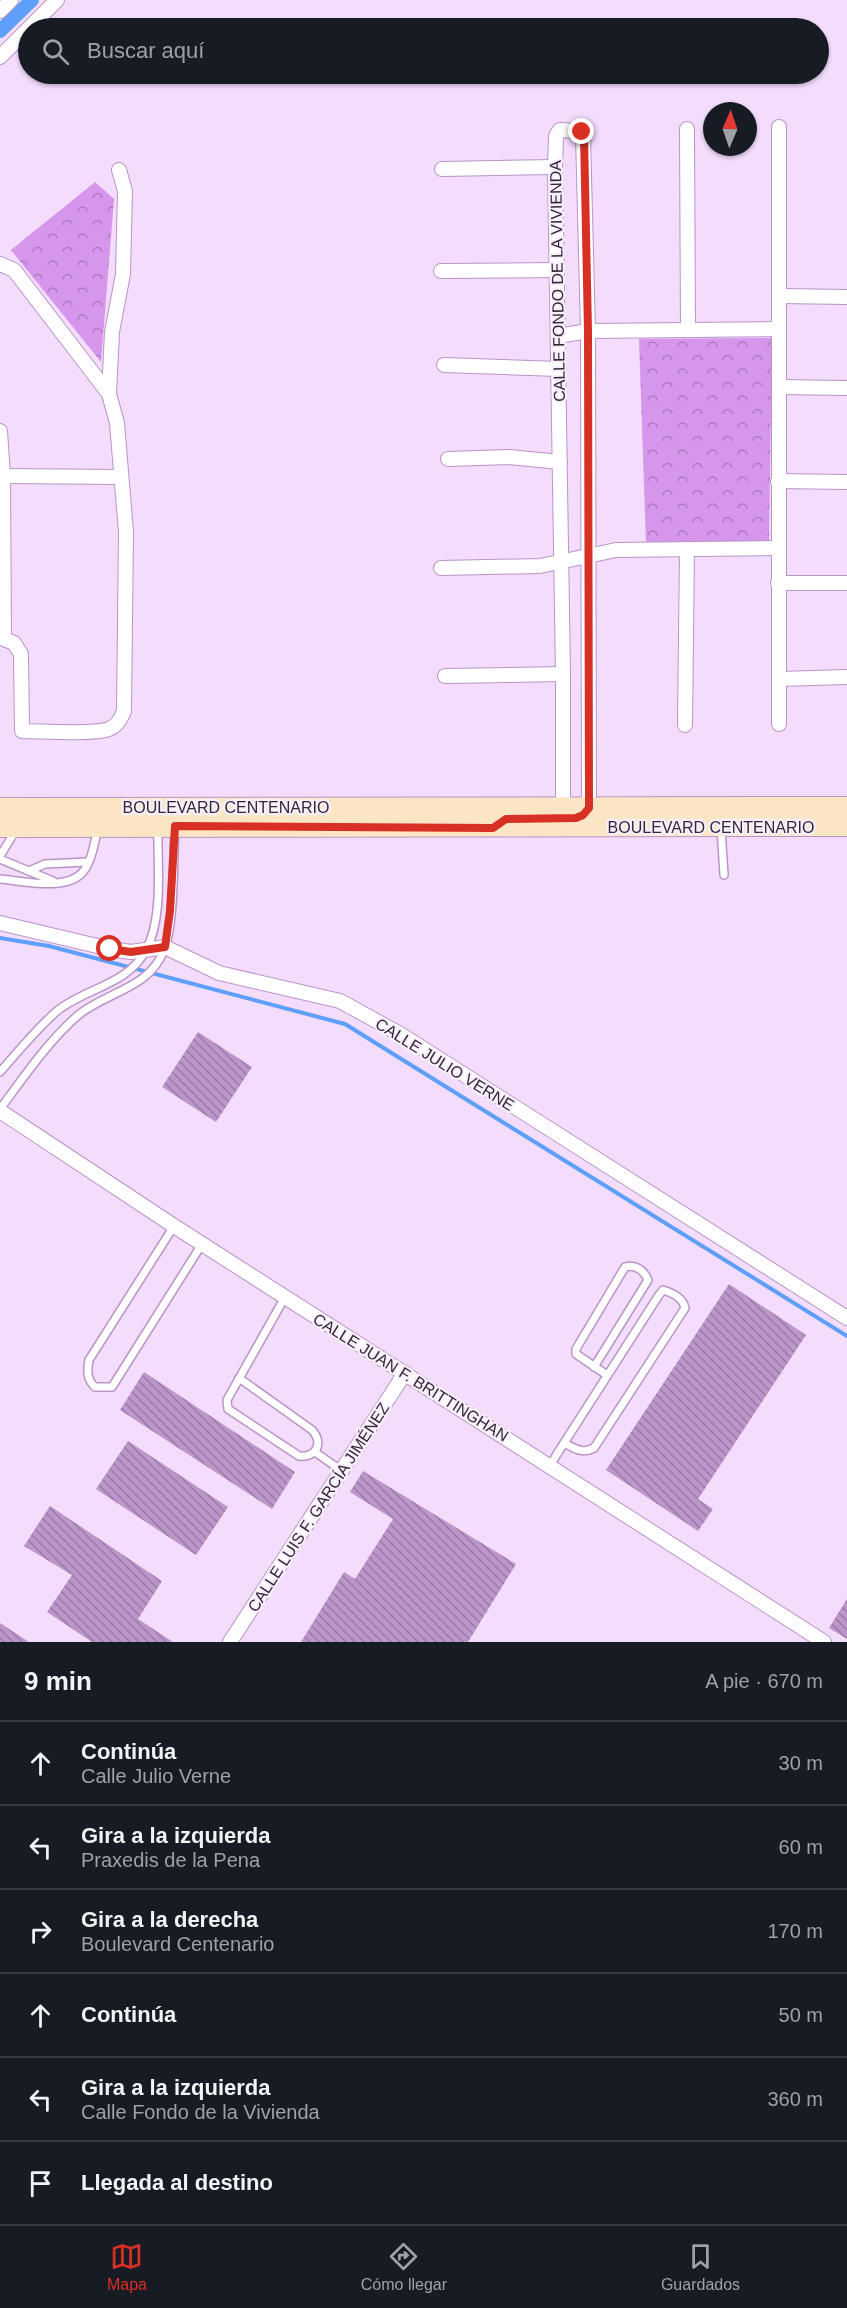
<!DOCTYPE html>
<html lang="es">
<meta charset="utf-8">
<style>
body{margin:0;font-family:Helvetica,sans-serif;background:#242831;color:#f1f3f6}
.compass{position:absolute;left:703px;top:102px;width:54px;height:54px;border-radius:50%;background:#171b24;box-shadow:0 2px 4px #0004;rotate:2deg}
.stop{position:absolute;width:18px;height:18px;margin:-14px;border:4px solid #d93025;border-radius:50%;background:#fff}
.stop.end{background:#d93025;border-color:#fff;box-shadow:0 2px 6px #0008}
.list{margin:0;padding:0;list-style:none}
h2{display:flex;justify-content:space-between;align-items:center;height:78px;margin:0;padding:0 24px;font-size:26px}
h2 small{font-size:20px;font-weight:400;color:#9ea1a6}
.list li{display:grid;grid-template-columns:39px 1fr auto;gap:18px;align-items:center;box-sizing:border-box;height:84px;padding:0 24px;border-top:2px solid #363941}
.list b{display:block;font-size:22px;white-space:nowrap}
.list p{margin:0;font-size:20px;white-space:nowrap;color:#9ea1a6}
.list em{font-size:20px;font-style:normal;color:#9ea1a6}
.icon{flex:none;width:33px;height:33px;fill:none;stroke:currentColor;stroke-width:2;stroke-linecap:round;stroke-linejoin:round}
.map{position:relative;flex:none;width:847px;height:1642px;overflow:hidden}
.search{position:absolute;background:#171b24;box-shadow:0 2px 4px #0004;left:18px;right:18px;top:18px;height:66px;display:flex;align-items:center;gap:15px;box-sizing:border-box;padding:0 21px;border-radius:33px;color:#9ea1a6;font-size:22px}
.sheet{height:582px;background:#171b24}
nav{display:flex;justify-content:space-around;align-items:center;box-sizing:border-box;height:84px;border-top:2px solid #363941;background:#171b24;font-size:16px;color:#9ea1a6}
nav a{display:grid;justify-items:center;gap:3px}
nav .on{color:#d93025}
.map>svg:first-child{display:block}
.park{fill:url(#park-crowns)}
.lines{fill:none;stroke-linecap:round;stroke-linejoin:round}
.stream{stroke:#5d9ffa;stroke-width:4}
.canal{stroke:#5d9ffa;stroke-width:14}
.building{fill:url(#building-back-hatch)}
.lane-casing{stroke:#ba94c8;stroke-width:10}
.street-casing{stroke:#ba94c8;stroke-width:16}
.secondary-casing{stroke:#ba94c8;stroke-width:22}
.lane{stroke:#fff;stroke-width:7}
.street{stroke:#fff;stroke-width:14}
.secondary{stroke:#fae6c4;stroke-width:20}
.route{stroke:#d93025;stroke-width:8}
.labels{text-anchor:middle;stroke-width:4.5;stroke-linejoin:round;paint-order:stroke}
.street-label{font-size:16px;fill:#35263b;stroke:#f8f0fb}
</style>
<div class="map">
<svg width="847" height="1642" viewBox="0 0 847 1642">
<defs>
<pattern id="park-crowns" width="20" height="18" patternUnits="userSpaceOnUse" patternTransform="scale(1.5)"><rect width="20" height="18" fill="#d696ec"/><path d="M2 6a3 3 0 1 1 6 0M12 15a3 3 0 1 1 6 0" fill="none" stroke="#ae7ac0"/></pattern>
<pattern id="building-back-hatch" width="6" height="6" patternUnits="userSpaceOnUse" patternTransform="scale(1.5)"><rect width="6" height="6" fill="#bc96ca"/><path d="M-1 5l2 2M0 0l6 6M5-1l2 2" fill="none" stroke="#9a7aa5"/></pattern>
</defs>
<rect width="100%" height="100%" fill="#f4dcfd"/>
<g class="park">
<polygon points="95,182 114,199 101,362 11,250"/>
<polygon points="772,338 769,542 646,543 639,339"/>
</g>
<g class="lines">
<polyline class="stream" points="0,938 49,946 345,1024 847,1336"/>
<polyline class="canal" points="0,31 32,0"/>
</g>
<g class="building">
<polygon points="198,1032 252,1067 216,1122 162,1087"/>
<polygon points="729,1284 806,1335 698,1499 713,1509 698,1531 606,1470"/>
<polygon points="144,1372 295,1472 272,1509 120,1410"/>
<polygon points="128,1441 228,1507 196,1555 96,1489"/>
<polygon points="363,1471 516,1564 468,1642 301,1642 344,1572 355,1579 393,1519 350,1492"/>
<polygon points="50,1506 162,1581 138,1619 173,1642 92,1642 47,1612 72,1575 24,1546"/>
<polygon points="847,1599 847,1639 829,1628"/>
<polygon points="0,1623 29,1642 0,1642"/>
</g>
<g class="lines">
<g class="lane-casing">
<g id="lane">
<polyline points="721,828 724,875"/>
<polyline points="0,856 16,830"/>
<polyline points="0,859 53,881"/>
<polyline points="29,871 45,864 88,862"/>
<path d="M0 879C23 881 65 891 82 873 92 862 94 843 98 829"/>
<path d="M0 1072C18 1052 36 1029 57 1011 85 988 128 985 146 950 164 917 157 864 158 828"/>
<path d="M0 1109C24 1077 46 1044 76 1017 104 992 149 990 164 950 175 922 173 859 175 827"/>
<path d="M174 1226 89 1360C87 1371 87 1380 95 1387H112L202 1244"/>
<path d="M594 1367 648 1280C644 1270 635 1264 625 1267L576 1349V1354L607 1375"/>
<path d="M239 1378 312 1430C324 1443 316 1458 299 1456L228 1409 227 1400 285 1297"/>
<polyline points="315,1452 342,1471"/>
<path d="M550 1466 557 1454 659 1295 663 1290C673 1293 683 1298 685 1308L594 1448C582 1454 576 1449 564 1443"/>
</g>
</g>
<g class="street-casing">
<g id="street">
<polyline points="0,11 11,0"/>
<polyline points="0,57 57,0"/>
<polyline points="779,127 779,724"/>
<polyline points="687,129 688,329"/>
<polyline points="442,169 555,167"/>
<polyline points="0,264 14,270 109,394"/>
<polyline points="441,271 557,270"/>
<polyline points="779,296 847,297"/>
<polyline points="558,336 588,331 779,329"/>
<polyline points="444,365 559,369"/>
<polyline points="779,387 847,388"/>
<path d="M0 431 3 476 4 639 14 643 21 654 22 731C41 731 93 735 109 729 117 726 121 719 124 711L126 532 117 423 109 394 112 332 123 274 125 191 119 170"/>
<polyline points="448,459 509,457 560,462"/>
<polyline points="3,476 121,477"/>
<polyline points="778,481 847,482"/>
<polyline points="441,568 540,566 616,550 778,548"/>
<polyline points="778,583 847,583"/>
<polyline points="445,676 563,674"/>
<polyline points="779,679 847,677"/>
<polyline points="685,725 687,549"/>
<polyline points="563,808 563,674 555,167 556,136 560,130 578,131 583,135 588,331 589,808"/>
<polyline points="0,923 110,949 131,952 165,947 219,973 340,1001 400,1034 847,1318"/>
<polyline points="0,1111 174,1226 824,1642"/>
<polyline points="230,1642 405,1373"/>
</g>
</g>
<g class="secondary-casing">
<g id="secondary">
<polyline points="0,808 847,807"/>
<polyline points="0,827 847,826"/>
</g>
</g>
<use href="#lane" class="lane"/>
<use href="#street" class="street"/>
<use href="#secondary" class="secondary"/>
</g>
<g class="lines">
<polyline class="route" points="110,949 131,952 165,947 170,911 175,826 493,828 506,819 576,818 583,815 589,808 588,331 584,135 582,132"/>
</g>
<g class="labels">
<g class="street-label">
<text transform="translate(557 281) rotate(-91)" y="6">CALLE FONDO DE LA VIVIENDA</text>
<text x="226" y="813">BOULEVARD CENTENARIO</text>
<text x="711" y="833">BOULEVARD CENTENARIO</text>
<text transform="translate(445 1064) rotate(32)" y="6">CALLE JULIO VERNE</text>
<text transform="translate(411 1377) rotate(32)" y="6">CALLE JUAN F. BRITTINGHAN</text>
<text transform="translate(318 1507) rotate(-57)" y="6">CALLE LUIS F. GARCÍA JIMÉNEZ</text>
</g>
</g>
</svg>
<svg class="compass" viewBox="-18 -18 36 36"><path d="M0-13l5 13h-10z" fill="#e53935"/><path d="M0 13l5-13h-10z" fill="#9ea1a6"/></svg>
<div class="stop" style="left:110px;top:949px"></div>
<div class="stop end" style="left:582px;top:132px"></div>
<div class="search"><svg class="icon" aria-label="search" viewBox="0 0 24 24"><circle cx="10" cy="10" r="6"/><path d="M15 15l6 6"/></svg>Buscar aquí</div>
</div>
<section class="sheet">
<h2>9 min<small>A pie · 670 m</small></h2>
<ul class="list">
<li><svg class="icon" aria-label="ahead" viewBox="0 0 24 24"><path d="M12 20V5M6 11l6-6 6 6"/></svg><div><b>Continúa</b><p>Calle Julio Verne</p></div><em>30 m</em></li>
<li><svg class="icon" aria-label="left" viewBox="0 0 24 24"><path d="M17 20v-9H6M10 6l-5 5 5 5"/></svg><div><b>Gira a la izquierda</b><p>Praxedis de la Pena</p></div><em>60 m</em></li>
<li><svg class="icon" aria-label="right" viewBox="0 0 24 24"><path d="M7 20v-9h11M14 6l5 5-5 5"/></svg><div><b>Gira a la derecha</b><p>Boulevard Centenario</p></div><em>170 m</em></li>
<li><svg class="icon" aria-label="ahead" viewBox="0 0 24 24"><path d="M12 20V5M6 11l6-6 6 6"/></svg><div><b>Continúa</b></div><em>50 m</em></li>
<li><svg class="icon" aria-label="left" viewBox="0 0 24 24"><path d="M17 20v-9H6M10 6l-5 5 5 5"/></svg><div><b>Gira a la izquierda</b><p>Calle Fondo de la Vivienda</p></div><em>360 m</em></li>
<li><svg class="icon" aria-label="arrive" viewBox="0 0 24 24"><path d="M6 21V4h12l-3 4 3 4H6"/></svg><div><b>Llegada al destino</b></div></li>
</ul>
</section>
<nav>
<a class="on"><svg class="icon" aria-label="map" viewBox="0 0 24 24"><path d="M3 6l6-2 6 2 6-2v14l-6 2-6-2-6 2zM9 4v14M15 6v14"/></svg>Mapa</a>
<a><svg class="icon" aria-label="directions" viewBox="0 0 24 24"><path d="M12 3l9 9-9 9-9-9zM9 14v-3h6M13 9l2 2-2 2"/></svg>Cómo llegar</a>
<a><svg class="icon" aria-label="saved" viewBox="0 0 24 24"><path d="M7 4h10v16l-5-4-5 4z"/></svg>Guardados</a>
</nav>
